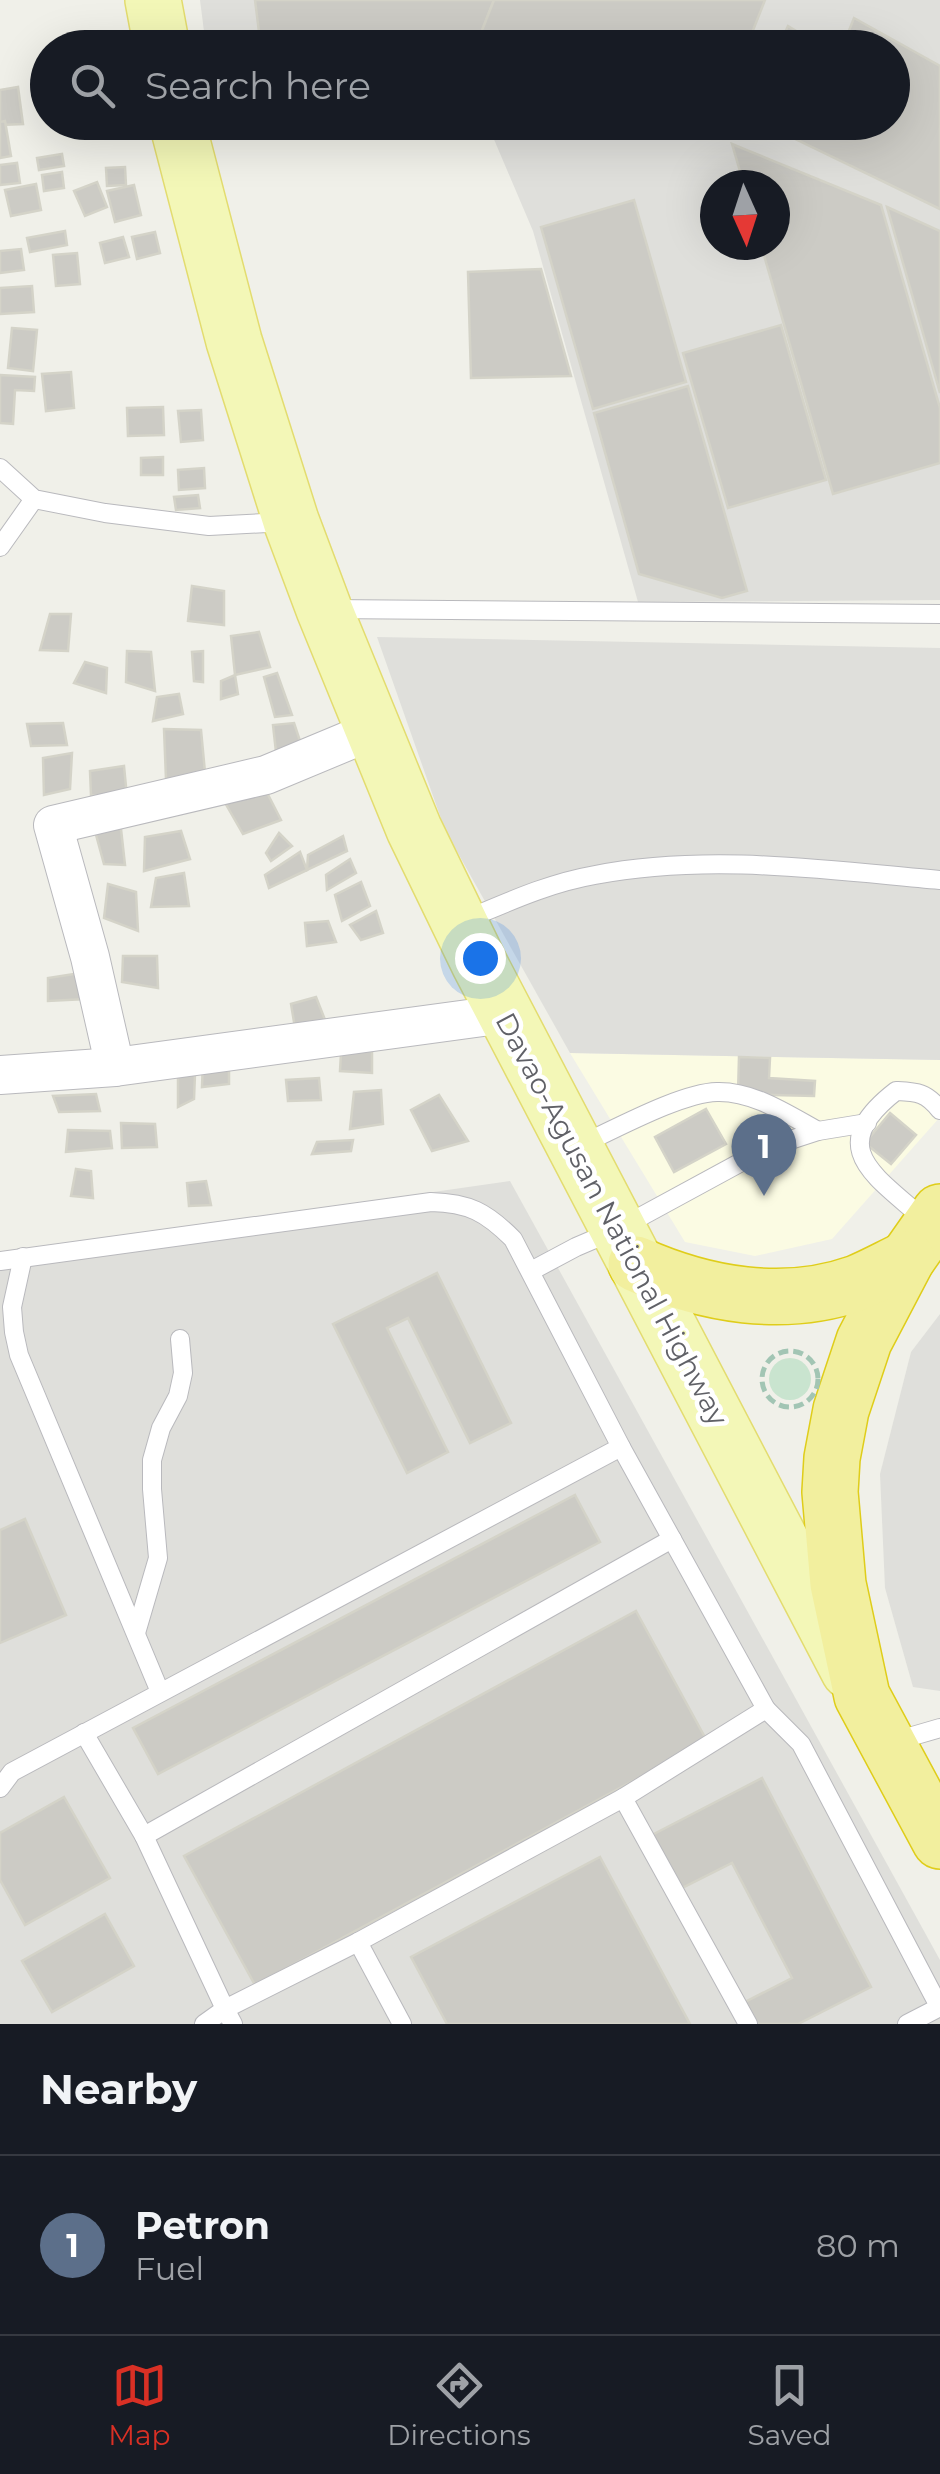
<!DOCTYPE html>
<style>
body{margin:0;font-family:Montserrat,sans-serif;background:#242831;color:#f1f3f6}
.compass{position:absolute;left:700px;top:170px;width:90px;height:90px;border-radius:50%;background:#171b24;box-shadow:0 10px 40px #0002;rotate:177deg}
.you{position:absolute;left:480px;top:958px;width:35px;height:35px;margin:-25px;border:8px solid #fff;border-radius:50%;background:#1a73e8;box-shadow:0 0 0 15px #1a73e833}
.badge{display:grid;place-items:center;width:65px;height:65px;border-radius:50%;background:#d93025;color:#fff;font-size:32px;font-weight:700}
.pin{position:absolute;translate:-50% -82px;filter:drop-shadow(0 2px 5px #0008)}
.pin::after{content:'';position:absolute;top:52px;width:35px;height:30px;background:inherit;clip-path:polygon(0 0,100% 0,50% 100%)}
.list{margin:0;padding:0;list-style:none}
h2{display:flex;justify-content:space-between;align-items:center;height:130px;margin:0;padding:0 40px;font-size:42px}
h2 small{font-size:32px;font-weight:400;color:#9ea1a6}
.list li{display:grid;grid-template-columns:65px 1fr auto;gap:30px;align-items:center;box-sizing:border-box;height:180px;padding:0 40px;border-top:2px solid #363941}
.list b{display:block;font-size:38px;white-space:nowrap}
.list p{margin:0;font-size:32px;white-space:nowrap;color:#9ea1a6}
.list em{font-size:32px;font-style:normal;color:#9ea1a6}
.icon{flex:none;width:55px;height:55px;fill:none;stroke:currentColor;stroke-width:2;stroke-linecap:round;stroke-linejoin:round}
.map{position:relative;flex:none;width:940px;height:2024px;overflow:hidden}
.search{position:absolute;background:#171b24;box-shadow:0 10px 40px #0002;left:30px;right:30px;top:30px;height:110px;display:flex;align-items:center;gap:25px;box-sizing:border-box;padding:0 35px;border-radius:55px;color:#9ea1a6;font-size:38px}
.sheet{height:310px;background:#171b24}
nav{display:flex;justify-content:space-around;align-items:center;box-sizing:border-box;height:140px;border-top:2px solid #363941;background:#171b24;font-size:28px;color:#9ea1a6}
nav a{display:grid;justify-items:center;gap:5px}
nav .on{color:#d93025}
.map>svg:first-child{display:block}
.commercial{fill:#fbfbe3}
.industrial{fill:#dfdfdb;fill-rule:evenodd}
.green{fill:#c9e4cf}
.building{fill:#cccbc5;stroke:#d4d3c8;stroke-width:2.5}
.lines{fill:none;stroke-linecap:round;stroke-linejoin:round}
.lane-casing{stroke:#b9b9bd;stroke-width:20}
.street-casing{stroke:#b9b9bd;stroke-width:40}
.primary-casing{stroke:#e3dc6f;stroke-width:58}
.highway-casing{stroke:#dfcd1a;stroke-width:58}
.path{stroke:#a2c5b4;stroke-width:5;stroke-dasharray:10 5;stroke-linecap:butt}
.lane{stroke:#fff;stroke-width:18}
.street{stroke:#fff;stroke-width:38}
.primary{stroke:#f3f7b7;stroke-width:55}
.highway{stroke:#f2ef9e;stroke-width:55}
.labels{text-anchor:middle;stroke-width:9;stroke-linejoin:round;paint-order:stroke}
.street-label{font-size:28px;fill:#606167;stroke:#fff}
</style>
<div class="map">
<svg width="940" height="2024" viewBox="0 0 940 2024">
<rect width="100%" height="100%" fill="#f0f0e9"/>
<polygon class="commercial" points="570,1053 940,1060 940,1117 832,1239 755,1256 685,1242"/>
<g class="industrial">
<path d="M200 0H940V600L638 602 533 231 487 123 892 122V48H455L453 44 424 48 206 47ZM715 185H775V245H715Z"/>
<polygon points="377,637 940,648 940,1060 570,1053 445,830"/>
<polygon points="510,1181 940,1960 940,2024 0,2024 0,1254"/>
<polygon points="940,1314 940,1691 913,1687 885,1588 880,1474 911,1352"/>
</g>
<circle class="green" cx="790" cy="1379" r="21"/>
<g class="building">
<polygon points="255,0 494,0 479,38 392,48 261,48"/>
<polygon points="494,0 765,0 746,48 506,48 479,38"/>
<polygon points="854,18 940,66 940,209 760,122 892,122 892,48 842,48"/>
<polygon points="788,26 824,48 778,48"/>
<polygon points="18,87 23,124 0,125 0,90"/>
<polygon points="5,121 11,156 0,158 0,122"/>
<polygon points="732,144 881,205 940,408 940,463 833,494 761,245 775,245 775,185 744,185"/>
<polygon points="62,154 64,166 39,170 37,158"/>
<polygon points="17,163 20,183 0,185 0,165"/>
<polygon points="125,167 126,185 107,186 106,168"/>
<polygon points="62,172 64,188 44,191 42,175"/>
<polygon points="97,182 107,207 85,216 74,191"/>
<polygon points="36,184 41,210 11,216 5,190"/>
<polygon points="134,185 141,215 115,222 107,191"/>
<polygon points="634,200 686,382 593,409 541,227"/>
<polygon points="887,207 940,231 940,393"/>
<polygon points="65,231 67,245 30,252 27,238"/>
<polygon points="155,232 160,253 137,259 132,237"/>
<polygon points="123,237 129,257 105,263 100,243"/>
<polygon points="21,249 24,270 0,273 0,251"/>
<polygon points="77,253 80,284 56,286 53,255"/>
<polygon points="541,269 571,376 471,378 468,272"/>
<polygon points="32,286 34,312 0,314 0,288"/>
<polygon points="781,325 826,480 728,508 683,353"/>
<polygon points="12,328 37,330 33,371 8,368"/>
<polygon points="71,372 74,408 46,411 42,374"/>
<polygon points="0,375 35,377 34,391 15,390 13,424 0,423"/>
<polygon points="688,386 747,591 722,598 639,574 594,413"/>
<polygon points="163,407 164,435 128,436 127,408"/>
<polygon points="201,410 203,440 181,442 178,411"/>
<polygon points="163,457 163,475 141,475 141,458"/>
<polygon points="204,468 205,488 179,490 178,470"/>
<polygon points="198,495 200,508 176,510 174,497"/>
<polygon points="192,586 224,591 224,625 188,621"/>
<polygon points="50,614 71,614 68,651 40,650"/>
<polygon points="259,632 270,667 235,675 231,636"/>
<polygon points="127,651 151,652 155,691 126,682"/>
<polygon points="203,651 203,682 194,681 192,652"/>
<polygon points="85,662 107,668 106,693 74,683"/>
<polygon points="277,673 292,715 275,717 264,677"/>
<polygon points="235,675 238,694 221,699 221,681"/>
<polygon points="179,694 183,714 153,721 157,697"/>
<polygon points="63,723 67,745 31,746 27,724"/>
<polygon points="294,723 303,750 277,761 273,725"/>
<polygon points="164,729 201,730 206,783 166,779"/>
<polygon points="72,753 70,789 44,795 43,758"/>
<polygon points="124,766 127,797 91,795 90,771"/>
<polygon points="260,779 281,820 243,834 220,794"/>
<polygon points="92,820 120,820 125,865 104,864"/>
<polygon points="181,831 190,859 144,871 145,837"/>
<polygon points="279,833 292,846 271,861 266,853"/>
<polygon points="343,836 347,851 307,870 308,855"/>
<polygon points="300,852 307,870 269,888 265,875"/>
<polygon points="350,859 356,873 327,890 326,875"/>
<polygon points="184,873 189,906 151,907 156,878"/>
<polygon points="361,882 370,906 342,921 335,895"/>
<polygon points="108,884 136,892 138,931 104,918"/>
<polygon points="376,911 383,933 361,940 350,925"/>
<polygon points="328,921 336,942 307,946 305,923"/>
<polygon points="123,956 157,956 158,988 122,982"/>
<polygon points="100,970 106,998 48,1001 48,978"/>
<polygon points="316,997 329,1030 297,1040 291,1004"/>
<polygon points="372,1051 372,1073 340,1071 341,1053"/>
<polygon points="739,1057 770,1058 769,1078 815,1081 814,1096 738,1094"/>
<polygon points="229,1059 229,1084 202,1087 203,1060"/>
<polygon points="195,1074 194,1099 178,1107 178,1076"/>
<polygon points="319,1078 321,1100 288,1101 286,1080"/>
<polygon points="381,1090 383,1124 350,1129 354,1092"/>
<polygon points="96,1094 100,1111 59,1112 53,1096"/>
<polygon points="439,1095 468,1141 432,1151 411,1110"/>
<polygon points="706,1109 726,1144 674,1172 655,1137"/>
<polygon points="890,1113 916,1135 891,1164 865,1143"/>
<polygon points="121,1123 155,1124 157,1147 122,1148"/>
<polygon points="68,1130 110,1131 112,1148 66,1152"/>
<polygon points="353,1140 351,1151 312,1154 317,1142"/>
<polygon points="76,1169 91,1171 93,1198 71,1196"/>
<polygon points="206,1181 211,1205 189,1206 187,1183"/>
<polygon points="437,1273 511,1423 470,1443 408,1318 387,1328 448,1452 407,1473 333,1324"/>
<polygon points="575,1495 600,1542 158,1774 133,1728"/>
<polygon points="25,1519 66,1615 0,1643 0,1530"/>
<polygon points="636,1611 707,1741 255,1985 184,1856"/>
<polygon points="762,1778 871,1987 798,2024 751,2024 741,2004 792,1978 732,1863 680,1889 652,1835"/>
<polygon points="64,1797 110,1878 25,1925 0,1880 0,1833"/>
<polygon points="600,1857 690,2024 447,2024 411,1957"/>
<polygon points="105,1914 134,1966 52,2012 22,1961"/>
</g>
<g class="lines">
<g class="lane-casing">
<g id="lane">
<polyline points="0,468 34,499 105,513 209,526 285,522"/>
<polyline points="0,547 34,499"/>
<polyline points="329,609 940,614"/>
<path d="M465 920C508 902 549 883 595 875 709 853 826 870 940 880"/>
<path d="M578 1146C614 1130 680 1093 717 1092 753 1091 787 1114 818 1131"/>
<path d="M927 1222C878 1177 821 1149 896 1091 917 1092 926 1092 940 1110"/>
<polyline points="23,1257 12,1307 14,1332 19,1355 160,1692"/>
<path d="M0 1261 431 1202C469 1203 486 1212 513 1239L621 1447 766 1709 623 1798 358 1942 225 2009 144 1836 84 1733"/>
<polyline points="531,1271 576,1247 618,1229 769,1147 818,1131 867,1123"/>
<polyline points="136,1633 158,1558 152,1489 152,1460 161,1428 178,1396 183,1373 180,1339"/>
<polyline points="766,1709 801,1744 940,2008"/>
<polyline points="892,1742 940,1728"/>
<polyline points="0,1788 12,1772 621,1447"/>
<polyline points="623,1798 748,2024"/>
<polyline points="144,1836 672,1539"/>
<polyline points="358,1942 402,2024"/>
<polyline points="204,2024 225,2009 233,2024"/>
<polyline points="907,2024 940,2007"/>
</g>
</g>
<g class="street-casing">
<g id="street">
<polyline points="115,1067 90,957 53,825 266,775 374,730"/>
<polyline points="0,1075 115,1067 505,1014"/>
</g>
</g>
<g class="primary-casing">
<g id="primary">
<polyline points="153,0 162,48"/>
<polyline points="177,122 234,341 291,521 324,609 414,829 479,963 849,1671"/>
</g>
</g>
<g class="highway-casing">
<g id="highway">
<polyline points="940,1212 907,1259 864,1341 841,1410 832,1458 830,1492 838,1584 862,1696 940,1841"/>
<path d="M636 1264C705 1295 784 1309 857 1283 874 1276 890 1267 907 1259"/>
</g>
</g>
<circle class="path" cx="790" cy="1379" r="28"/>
<use href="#lane" class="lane"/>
<use href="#street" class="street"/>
<use href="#primary" class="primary"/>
<use href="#highway" class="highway"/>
</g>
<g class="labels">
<g class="street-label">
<text transform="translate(612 1219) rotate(62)" y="10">Davao-Agusan National Highway</text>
</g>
</g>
</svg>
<svg class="compass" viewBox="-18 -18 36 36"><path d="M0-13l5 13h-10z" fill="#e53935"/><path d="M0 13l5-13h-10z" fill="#9ea1a6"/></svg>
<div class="you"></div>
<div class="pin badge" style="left:764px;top:1196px;background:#5c6f8a">1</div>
<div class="search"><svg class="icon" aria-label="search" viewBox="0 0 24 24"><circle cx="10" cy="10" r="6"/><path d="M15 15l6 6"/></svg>Search here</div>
</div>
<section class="sheet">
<h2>Nearby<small></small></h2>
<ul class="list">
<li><span class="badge" style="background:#5c6f8a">1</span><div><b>Petron</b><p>Fuel</p></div><em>80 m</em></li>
</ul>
</section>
<nav>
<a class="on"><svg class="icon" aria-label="map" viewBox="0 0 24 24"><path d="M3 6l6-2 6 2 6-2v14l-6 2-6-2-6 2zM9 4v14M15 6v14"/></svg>Map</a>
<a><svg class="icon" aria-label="directions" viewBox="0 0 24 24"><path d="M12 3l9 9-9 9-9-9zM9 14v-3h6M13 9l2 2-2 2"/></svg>Directions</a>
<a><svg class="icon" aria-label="saved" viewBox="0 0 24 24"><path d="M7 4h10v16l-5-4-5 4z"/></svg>Saved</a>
</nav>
